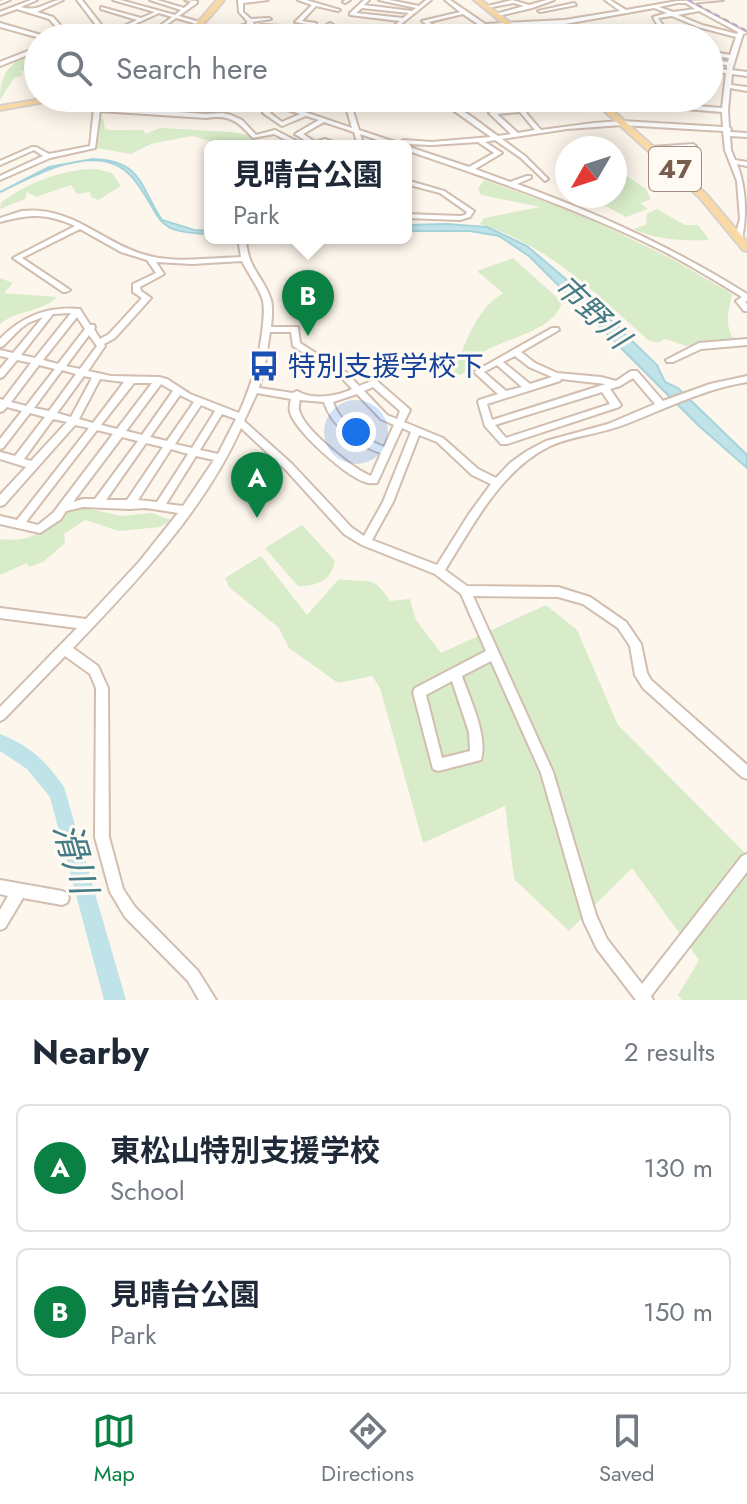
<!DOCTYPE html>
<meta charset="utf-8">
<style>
body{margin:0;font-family:Jost,"Noto Sans JP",sans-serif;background:#f6f6f7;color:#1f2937}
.compass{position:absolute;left:555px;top:136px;width:72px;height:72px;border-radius:50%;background:#fff;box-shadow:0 4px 20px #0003;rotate:231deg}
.you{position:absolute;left:356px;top:432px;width:28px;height:28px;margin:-20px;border:6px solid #fff;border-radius:50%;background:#1a73e8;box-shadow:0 0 0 12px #1a73e833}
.badge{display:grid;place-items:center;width:52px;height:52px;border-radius:50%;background:#0b8043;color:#fff;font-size:26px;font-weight:700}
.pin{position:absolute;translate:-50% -66px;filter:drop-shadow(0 2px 4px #0008)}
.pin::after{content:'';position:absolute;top:42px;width:28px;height:24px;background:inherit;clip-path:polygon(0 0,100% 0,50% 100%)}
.popup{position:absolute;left:204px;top:140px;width:208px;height:104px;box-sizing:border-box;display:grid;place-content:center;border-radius:12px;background:#fff;filter:drop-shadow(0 2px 6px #0005);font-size:26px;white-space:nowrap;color:#747a83}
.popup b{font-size:30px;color:#1f2937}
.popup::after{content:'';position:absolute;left:50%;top:100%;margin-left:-16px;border:16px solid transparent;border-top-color:#fff}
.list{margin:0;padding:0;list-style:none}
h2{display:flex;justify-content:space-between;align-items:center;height:104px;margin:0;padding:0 32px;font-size:34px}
h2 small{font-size:26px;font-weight:400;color:#747a83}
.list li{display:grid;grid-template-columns:52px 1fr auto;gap:24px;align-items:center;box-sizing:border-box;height:128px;margin:0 16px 16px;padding:0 16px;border:2px solid #e0e1e3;border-radius:12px}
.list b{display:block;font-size:30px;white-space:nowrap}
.list p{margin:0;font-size:26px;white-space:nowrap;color:#747a83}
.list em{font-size:26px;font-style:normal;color:#747a83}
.icon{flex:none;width:44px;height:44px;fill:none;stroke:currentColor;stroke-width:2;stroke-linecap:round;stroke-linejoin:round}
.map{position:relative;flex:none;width:747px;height:1000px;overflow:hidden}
.search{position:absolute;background:#fff;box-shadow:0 4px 20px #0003;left:24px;right:24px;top:24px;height:88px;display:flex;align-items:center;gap:20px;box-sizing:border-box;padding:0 28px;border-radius:44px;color:#747a83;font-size:30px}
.sheet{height:392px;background:#fff}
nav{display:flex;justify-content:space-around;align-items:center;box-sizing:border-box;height:112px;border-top:2px solid #e0e1e3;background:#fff;font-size:22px;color:#747a83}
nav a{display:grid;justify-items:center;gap:4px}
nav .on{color:#0b8043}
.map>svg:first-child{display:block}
.green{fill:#d8ecc9}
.water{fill:#bfe3e8;stroke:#a5d3da;stroke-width:2}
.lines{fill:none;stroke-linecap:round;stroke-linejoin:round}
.river{fill:#bfe3e8;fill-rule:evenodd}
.minor-casing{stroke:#d1beb0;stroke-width:4}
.major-casing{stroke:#dad1cd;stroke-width:4}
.minor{fill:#fff;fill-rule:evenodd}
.major{fill:#fbd9a5;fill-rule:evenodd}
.rail{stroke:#b9a8c9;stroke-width:2;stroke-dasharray:6 4;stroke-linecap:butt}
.labels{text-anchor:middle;stroke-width:6;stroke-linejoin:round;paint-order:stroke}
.shield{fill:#fffaf3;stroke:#a28b7f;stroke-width:2}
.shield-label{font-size:26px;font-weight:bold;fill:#7a5c4d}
.transit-label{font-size:28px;fill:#164399;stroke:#fffaf3;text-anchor:start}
.water-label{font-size:30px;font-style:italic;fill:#437c86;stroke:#fffaf3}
.near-water-label{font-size:36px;font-style:italic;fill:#437c86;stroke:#fffaf3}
</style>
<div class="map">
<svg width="747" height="1000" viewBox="0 0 747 1000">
<rect width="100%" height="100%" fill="#fdf6ec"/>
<g class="green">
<path d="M38 49V73L19 71 23 75 14 78 0 100C0 69 13 62 38 49Z"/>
<path d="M103 118 105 129C117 132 130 129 143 130L146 134 160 128 231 132 249 135 259 146H228L192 136 151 144 131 154 96 148 98 121Z"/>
<polygon points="615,168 646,189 651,199 640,203 648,209 626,217 604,205 597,196 615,196"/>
<path d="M97 169 112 173 121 186 98 200 91 197 90 192 77 194 71 185 36 197 27 192 25 199 0 209 1 203C28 182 63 169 97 169Z"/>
<path d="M484 180 580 214 672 259 732 294C729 313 723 323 735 341L687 346 665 339 658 343 648 340C595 293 550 246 480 224L484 218 540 207 481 195 478 189Z"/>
<path d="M657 209 685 225H698L709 240C682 241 657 240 633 229L646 225 647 214Z"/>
<path d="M513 258 562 302C552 340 474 339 465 372L460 375 454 372C464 345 476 309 503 293L477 271Z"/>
<path d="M0 278 13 283 4 293 57 297C42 312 17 310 0 324Z"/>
<path d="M81 507 122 516 152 513 171 520 160 527 119 531 85 520 64 534 65 543 43 562 29 567 27 563 0 575V539C50 545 41 515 81 507Z"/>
<path d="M302 525 335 561C331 581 317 586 298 586L265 548Z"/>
<path d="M261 556 307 615 339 579C367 584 373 573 390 601L410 599 416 620 441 653 546 605 577 630 618 725 747 855V1000H682L678 995 699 960 632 868 569 931 514 879 505 806 423 843 380 688 372 676 338 683 289 648 279 628 229 587 225 578Z"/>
</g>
<g class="water">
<path d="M93 159C143 161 139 186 162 220L194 230 210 231V234C152 232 165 221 136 182 104 136 38 174 0 192L49 167Z"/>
<polygon points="446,224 487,227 527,246 588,298 657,365 665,382 678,388 747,455 747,468 698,425 529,256 499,236 470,231 406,231 406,225"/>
</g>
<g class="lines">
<path class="river" d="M0 734C29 745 47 762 64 787L126 1000H104L50 797 27 769 0 751Z"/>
<g class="minor-casing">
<g id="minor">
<polygon points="4,0 10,0 0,4 0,1"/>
<path d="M31 0H37L21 7C40 13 46 0 63 0L37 12 53 17 61 26V28H57L49 19 17 9 0 15V12Z"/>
<path d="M77 0H82L103 27 115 30 137 20 101 9V7L141 18 155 12 113 0H120L175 15 181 10 150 0H157L184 8 191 2 185 0 197 1V3L179 16 203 23 200 25 176 18 149 38H143L172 17 159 13 120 31 142 38C133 38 125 33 117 34 110 34 105 38 98 38L110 32 99 29Z"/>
<polygon points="238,0 268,0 243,3 243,12 251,19 269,18 271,19 253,22 254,25 252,28 248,27 232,31 241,38 235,38 226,32 226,30 247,24 247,21 239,12"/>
<path d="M298 0H306L340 10 338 11 316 6 302 21 316 23 315 29H320L330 23 333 25 323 31 314 32 312 38H306L309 32 286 33V36L283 38 280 36 256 37 258 27 261 25 282 26 285 30 310 29 311 25 295 22 312 5ZM263 29H280V33L261 34Z"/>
<polygon points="345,0 350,0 345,3 343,2"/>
<path d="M364 0H369L364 5 412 11 416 8 379 0H389L419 6 426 0H431L384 38H378L400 21 350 15V13ZM362 8 409 13 403 18 356 13Z"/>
<path d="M445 0H450L485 24 565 20 620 11 605 0H610L626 10 677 1 723 0 691 3 747 33 743 34 732 70 747 72V76L732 74 731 85 747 87V91L730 88 728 110 729 127 731 129 730 132 747 133V137L730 136 731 150 735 160 747 162V166L737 164C746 188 747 214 742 239L735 237 740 219 737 181 725 150 723 131 622 125 567 129 502 139 525 156 548 179 545 181 521 158 495 140 485 142 502 153 475 169 510 182 527 176H531V178L517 184C597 213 674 248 747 294V301L745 302 747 304V311H744L736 301 742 297C716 281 690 265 663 251 580 209 493 180 406 150V146L469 167 494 153 478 142 432 145 405 144 404 146H395L360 134 364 146H358L354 132 324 122 303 134 315 142 325 139 344 146H334L325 143 308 146 309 143 295 134 319 120 306 116 282 126 263 113 271 104 262 101 255 104 252 109 247 108 250 102 256 99 255 98H264L275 102 284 98H292L281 104 352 128 344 100H321L318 98H349L359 130 398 143 404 140 432 142 491 137 450 108 429 98C452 98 479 123 498 136L511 134 489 113 492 111 519 109 516 98H522L527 114 541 130 594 123 622 121 723 127 722 112 597 102 594 100 597 98 722 108 726 73 709 71V67L727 70V65L709 63V59L728 62 729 58 709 55V51L730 55 736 37 698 27 672 16 658 18 664 27 659 28 653 17 667 13 654 8 565 24 489 27 504 38C494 38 489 29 479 27V25L463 14 429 22 441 31 439 34 422 21 460 12ZM677 3H686L695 9 673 12 659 7ZM699 11 738 32 737 34 702 25 678 15ZM276 106 300 114 282 122 270 113ZM520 112 535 130 518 133 497 114Z"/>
<polygon points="512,0 529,5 547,0 554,0 532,8 498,16 496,14 524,6 514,3 486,8 484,7"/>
<polygon points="574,3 576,5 540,12 538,11"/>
<polygon points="0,23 48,37 49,38 40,38 0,27"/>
<polygon points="353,29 356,31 351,38 345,38"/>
<polygon points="336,31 341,32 338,38 332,38"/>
<polygon points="184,32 199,37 200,38 192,38 182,35"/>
<polygon points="415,35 417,38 411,38"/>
<polygon points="38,47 38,51 0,66 0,62"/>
<path d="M59 98H65L73 106 89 103 85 98H91L100 107 157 111 175 98H182L164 111 206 114 222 113 231 115 242 120 256 135 275 130 306 146H298L274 134 253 138C238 121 229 114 206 118L100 111 95 148 50 158 0 180V176L43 156 34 150 0 165V161L32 147H36L49 154 90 146 94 108 92 106 70 109Z"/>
<polygon points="693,144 696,146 699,159 666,163 663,161 664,160 693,156 691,148 652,151 649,149 652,147"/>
<polygon points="406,180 444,191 474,211 470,217 460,220 406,218 406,214 460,216 465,215 467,212 440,193 406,184"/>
<path d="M22 211C28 211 34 210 40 211 78 214 106 243 142 254 173 264 208 258 241 257L238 238H246C247 269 263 275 271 300 273 309 272 318 271 327H298L300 343 347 373 359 386 374 380 377 381 408 408 410 410 404 422 443 438 478 469 496 478 510 463 527 451 546 441 608 424 655 404 633 378 620 386 610 389 621 405 619 407 507 444H501L485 426 478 402 479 400 498 394 474 372 552 328H558L559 330 521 352 535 363 557 373 601 377 616 381 631 371H637L663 401 710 384 747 376V382C704 389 667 408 626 424 602 434 574 435 550 446 500 471 474 524 445 570L467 586 558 587 590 597 626 622 641 644 647 673 651 680 747 765V779L742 777 643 688 635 675 630 646 618 628 583 604 558 597 473 596 553 772 596 915 607 939 642 984 742 856 747 854V872L651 996 653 1000H636L597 949 584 922 541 773 491 661 462 676C470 700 488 735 481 760L438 771 433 769 413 692 415 688 486 651 461 594 435 574 362 545 344 534 286 470 241 428C204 511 136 582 73 648L98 666 108 688 109 837 123 889 135 907 198 971 216 1000H199L188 981 125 917 110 892 95 837 96 688 90 674 65 656 4 719 0 721V707L77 628 0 618V608L86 619 139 562 178 513 146 508 129 509 83 507 66 511 61 519 40 533 0 524V516L17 520 89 428 75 425 4 505 0 506V495L26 467 0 459V452L15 456 45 417 30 413 3 448 0 449V439L22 411 7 407 3 411 0 412V399L3 400 31 363 17 360 3 377 0 378V369L9 358 0 356V350L13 353 43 317 28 323 20 329 3 346 0 347V339C22 316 48 306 80 309L90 325H94L95 327 94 329 100 339 109 334 142 298 133 292V284L156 273 147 260 121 252 80 229 22 258 70 290 66 292H63L13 258 75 226C46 213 30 214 0 222V218ZM242 261C248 274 259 287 263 301 265 312 263 323 262 333 258 362 251 387 239 413L190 394 167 379 159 377 111 376 88 371 105 346 104 344 115 338 151 298 141 291 140 287 164 274 156 262 192 264ZM71 313 35 358 21 355 53 314ZM77 317 85 329 58 364 43 360ZM270 332H291L293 346 341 377 352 389C336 397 312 400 297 391L293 393 259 388 265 364ZM89 335 97 346 80 369 66 366ZM515 356 529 367 552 377 530 384 503 362ZM39 365 55 369 26 406 11 402ZM497 365 522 387 506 391 484 372ZM62 370 76 374 49 411 34 408ZM84 376 92 378 71 417 57 413ZM100 379 124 382 93 423 79 419ZM561 379 606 384 492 420 487 404 560 381ZM134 383H152L117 429 101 425ZM161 384 173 391 142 435 126 431ZM373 387 400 411 397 419 387 415 364 391ZM602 392 610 404 506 438 495 425ZM257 393 291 399C290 403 289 407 290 412 295 431 346 476 365 482 371 484 372 483 377 483L402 428 411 432 383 502 364 536 352 528 292 464 244 421ZM357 394 381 419 394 425 384 447C363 438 340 424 333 402ZM180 395 194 402 167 441 150 437ZM300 400 324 402C332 427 357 445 381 453L371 476C353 469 306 431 300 413 298 408 299 405 300 400ZM201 405 215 411 192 448 175 444ZM222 414 236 419 218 454 200 450ZM53 419 67 422 31 461 24 459ZM97 430 113 434 53 513 38 525 26 522ZM419 435 437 442 472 475 491 484 469 514 437 565 372 540 393 502ZM122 437 138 441 95 499H83L73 502ZM146 443 163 447 127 500H106ZM171 449 188 454 157 502 138 500ZM196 456 214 460 183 506 166 504ZM452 681 469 732 470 751 442 758 426 695Z"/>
<polygon points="747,339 747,345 701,349 673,362 667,362 666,360 699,343"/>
<polygon points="0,880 62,891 67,893 69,898 67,903 62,905 23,898 5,928 0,930 0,910 8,896 0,894"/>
</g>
</g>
<g class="major-casing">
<g id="major">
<path d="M217 0H224C212 15 195 38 174 38L198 22Z"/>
<polygon points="474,0 481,0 530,38 521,38"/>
<polygon points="48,98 67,98 0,110 0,106"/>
<polygon points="590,98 599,98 706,194 747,242 747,251 743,250 700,198"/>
</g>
</g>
<use href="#minor" class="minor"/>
<use href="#major" class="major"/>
<polyline class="rail" points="688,0 747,31"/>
</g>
<defs>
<g id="bus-bare" transform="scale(2.4)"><path d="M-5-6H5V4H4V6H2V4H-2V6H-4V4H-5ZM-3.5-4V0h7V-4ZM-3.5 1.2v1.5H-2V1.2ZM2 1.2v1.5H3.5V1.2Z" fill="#1a4fb4" stroke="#fffaf3" stroke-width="2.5" paint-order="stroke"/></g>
</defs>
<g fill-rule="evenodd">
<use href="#bus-bare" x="264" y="366"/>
</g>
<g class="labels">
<rect class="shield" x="649" y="147" width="52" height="44" rx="6"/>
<g class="shield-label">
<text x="675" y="178">47</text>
</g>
<g class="transit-label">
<text x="288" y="376">特別支援学校下</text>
</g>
<g class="water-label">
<text transform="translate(592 312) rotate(44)" y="10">市野川</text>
</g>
<g class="near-water-label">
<text transform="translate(76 858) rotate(74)" y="13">滑川</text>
</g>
</g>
</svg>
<svg class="compass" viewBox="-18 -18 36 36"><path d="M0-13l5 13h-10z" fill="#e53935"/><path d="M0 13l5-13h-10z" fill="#747a83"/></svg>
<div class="you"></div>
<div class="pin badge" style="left:257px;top:518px">A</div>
<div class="pin badge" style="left:308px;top:336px">B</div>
<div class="popup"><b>見晴台公園</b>Park</div>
<div class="search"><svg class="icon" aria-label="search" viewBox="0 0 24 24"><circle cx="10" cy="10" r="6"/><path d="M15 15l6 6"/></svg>Search here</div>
</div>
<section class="sheet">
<h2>Nearby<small>2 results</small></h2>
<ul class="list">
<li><span class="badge">A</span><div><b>東松山特別支援学校</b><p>School</p></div><em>130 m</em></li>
<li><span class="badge">B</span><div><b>見晴台公園</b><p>Park</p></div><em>150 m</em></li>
</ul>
</section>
<nav>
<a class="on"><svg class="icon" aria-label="map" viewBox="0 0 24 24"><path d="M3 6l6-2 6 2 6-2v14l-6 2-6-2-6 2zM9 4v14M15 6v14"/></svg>Map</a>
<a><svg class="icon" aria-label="directions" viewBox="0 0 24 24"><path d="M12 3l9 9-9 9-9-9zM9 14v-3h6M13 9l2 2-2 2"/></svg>Directions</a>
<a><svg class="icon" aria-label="saved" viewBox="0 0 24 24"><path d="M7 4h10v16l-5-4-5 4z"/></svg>Saved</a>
</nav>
